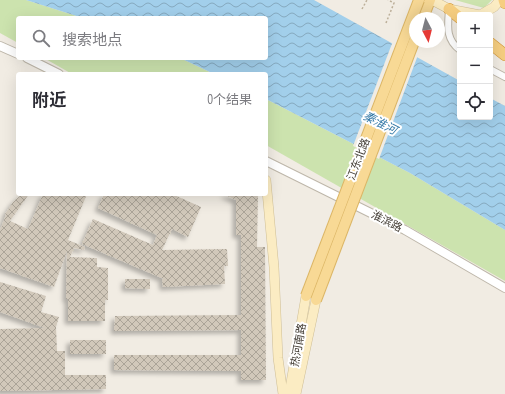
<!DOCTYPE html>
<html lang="zh">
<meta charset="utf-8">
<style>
body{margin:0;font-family:"PT Sans Narrow","Noto Sans SC",sans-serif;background:#f7f7f7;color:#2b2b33}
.controls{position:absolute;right:12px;top:12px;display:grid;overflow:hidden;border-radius:4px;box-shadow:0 4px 16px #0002}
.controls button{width:36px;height:36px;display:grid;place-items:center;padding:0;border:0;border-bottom:1px solid #e1e1e2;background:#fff;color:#2b2b33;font:20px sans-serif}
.compass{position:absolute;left:409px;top:12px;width:36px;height:36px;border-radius:50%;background:#fff;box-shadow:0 4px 16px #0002;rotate:173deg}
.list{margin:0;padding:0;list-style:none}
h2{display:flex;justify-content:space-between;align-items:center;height:52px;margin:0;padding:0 16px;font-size:17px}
h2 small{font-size:13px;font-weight:400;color:#7c7c81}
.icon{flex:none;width:22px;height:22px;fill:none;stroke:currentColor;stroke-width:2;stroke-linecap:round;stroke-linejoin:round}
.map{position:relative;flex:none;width:505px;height:394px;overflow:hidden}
.search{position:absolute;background:#fff;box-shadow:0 4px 16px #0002;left:16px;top:16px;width:252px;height:44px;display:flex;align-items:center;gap:10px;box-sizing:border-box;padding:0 14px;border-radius:4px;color:#7c7c81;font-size:15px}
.panel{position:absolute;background:#fff;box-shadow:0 4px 16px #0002;left:16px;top:72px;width:252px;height:124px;border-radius:4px}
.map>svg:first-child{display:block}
.green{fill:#cce3ae}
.water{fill:url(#water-waves)}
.pier{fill:#f1ece3}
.building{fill:url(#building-cross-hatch);filter:url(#shadow)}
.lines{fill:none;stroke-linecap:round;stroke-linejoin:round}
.minor-casing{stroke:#beb7aa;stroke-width:8}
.tertiary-casing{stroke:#beb7aa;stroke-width:10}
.secondary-casing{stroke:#cebe96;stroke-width:10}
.primary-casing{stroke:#dcb666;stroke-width:12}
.trunk-casing{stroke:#d3983b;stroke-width:12}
.path{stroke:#bcaf99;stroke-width:1.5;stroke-dasharray:2 2;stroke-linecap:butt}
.minor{stroke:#fff;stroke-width:6}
.tertiary{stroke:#fff;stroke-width:8}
.secondary{stroke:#fbecc3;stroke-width:9}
.primary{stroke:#f8d995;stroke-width:10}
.trunk{stroke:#f6ce80;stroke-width:11}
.primary-bridge-casing{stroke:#dcb666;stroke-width:12;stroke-linecap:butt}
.primary-bridge{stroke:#f8d995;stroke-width:10}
.labels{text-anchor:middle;stroke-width:4;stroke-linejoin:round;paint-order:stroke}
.street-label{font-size:11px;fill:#423c34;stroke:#fff}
.water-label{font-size:12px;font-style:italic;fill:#3479a7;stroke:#fff}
</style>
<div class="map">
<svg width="505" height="394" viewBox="0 0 505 394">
<defs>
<pattern id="water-waves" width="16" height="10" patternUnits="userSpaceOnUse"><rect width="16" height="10" fill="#a2cfeb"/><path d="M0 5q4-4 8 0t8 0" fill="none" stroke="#86a9bf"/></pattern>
<pattern id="building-cross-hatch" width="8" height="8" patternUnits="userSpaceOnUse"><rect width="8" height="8" fill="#d1c8ba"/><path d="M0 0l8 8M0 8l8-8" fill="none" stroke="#aba498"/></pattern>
<filter id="shadow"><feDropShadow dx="-3.5" dy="3.5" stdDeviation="2" flood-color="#0004"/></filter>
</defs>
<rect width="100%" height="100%" fill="#f1ece3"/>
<g class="green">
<polygon points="0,0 26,0 83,18 18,18 18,43 0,33"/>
<polygon points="455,0 492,0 484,8"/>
<polygon points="44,58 180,58 214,74 72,74"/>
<polygon points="266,99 410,173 505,230 505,281 266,145"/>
</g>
<polygon class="water" points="26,0 314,0 460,81 460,117 490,117 490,98 505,106 505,230 410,173 266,99 266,74 214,74 180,58 266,58 266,18 83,18"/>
<polygon class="pier" points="393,41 418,55 379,159 353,146"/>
<g class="building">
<polygon points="22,194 29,194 10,221 28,229 43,194 87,194 68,240 85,247 84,250 74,248 70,257 97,258 97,267 108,268 108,300 105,300 105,321 68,321 68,299 66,299 67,251 54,287 0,268 0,230 6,215 5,214 13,202"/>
<polygon points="104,194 172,194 201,207 188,237 172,229 162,250 227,249 228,266 224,266 225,284 163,287 162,279 164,279 82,244 93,219 153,245 157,235 98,208"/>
<polygon points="223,194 258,194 257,247 265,247 266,380 241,380 241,371 114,370 114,355 241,355 241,330 114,331 115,316 241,315 241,235 236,235 236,200"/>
<polygon points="125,279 150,279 150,289 125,288"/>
<polygon points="0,282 46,296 41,312 59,317 56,327 57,351 65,351 65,375 106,375 106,389 0,391 0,329 45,328 0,312"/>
<rect x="70" y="340" width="36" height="14"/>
</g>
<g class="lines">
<g class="minor-casing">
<g id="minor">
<path d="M449 9C448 25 445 39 460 50"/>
<polyline points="490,69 505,77"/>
</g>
</g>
<g class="tertiary-casing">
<g id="tertiary">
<polyline points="0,46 18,54"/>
<polyline points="27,58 59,74"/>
<polyline points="266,161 405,230 505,288"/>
</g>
</g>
<g class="secondary-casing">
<g id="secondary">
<polyline points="432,0 449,9 480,15 494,7 500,0"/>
<polyline points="266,180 274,267 278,358 283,394"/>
<polyline points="289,394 306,296"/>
<polyline points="296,394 316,300"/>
</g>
</g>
<g class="primary-casing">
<polyline id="primary" points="423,18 430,0"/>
</g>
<g class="trunk-casing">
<g id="trunk">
<polyline points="504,0 505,3"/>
<polyline points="449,9 460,18"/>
<polyline points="490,43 505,55"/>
</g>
</g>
<g class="path">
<polyline points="362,9 367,0"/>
<polyline points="386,23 394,3 388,0"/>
</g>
<use href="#minor" class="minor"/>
<use href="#tertiary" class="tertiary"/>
<use href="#secondary" class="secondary"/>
<use href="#primary" class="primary"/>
<use href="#trunk" class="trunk"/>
<g class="primary-bridge-casing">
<g id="primary-bridge">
<polyline points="306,296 419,0"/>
<polyline points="316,300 415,39"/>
</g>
</g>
<use href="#primary-bridge" class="primary-bridge"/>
</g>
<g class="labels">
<g class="street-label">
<text transform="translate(358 159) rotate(-69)" y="4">江东北路</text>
<text transform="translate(387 221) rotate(27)" y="4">淮滨路</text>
<text transform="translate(298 345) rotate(-80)" y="4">热河南路</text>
</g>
<g class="water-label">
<text transform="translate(380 123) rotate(27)" y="4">秦淮河</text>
</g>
</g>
</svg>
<div class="controls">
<button>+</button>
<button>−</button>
<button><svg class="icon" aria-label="locate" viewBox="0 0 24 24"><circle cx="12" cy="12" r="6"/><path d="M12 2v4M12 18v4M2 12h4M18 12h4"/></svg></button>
</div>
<svg class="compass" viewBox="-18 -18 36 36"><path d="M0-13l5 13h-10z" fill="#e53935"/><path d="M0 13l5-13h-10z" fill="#7c7c81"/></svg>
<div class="search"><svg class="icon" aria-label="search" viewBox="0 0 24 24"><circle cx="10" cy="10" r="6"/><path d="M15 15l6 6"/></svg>搜索地点</div>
<section class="panel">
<h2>附近<small>0个结果</small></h2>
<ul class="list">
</ul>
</section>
</div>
